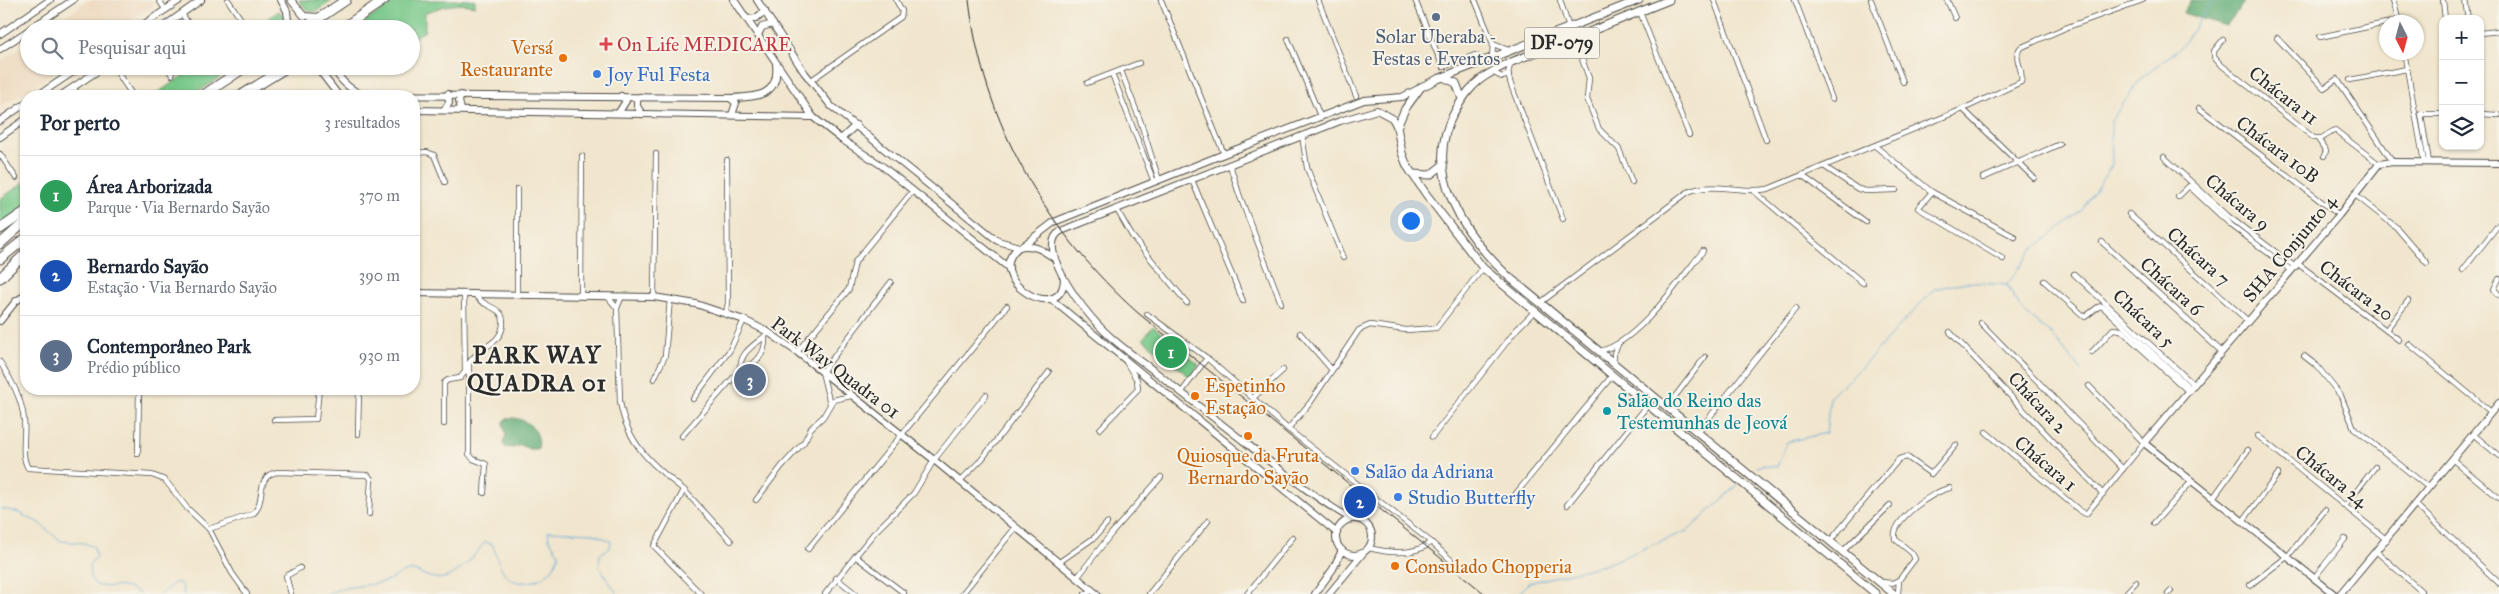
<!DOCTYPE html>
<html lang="pt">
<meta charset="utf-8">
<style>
body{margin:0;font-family:"IM FELL Great Primer",serif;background:#f6f6f7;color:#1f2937}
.controls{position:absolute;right:15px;top:15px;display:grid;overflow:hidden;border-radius:10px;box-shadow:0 1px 4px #0004}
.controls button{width:45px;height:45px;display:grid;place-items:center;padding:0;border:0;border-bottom:1px solid #e0e1e3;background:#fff;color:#1f2937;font:25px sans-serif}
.compass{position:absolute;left:2379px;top:15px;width:45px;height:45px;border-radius:50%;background:#fff;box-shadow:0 1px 4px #0004;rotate:174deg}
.you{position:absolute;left:1410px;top:220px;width:18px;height:18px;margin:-12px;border:4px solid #fff;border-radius:50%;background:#1a73e8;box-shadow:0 0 0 8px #1a73e833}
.badge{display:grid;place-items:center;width:32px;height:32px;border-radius:50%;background:#111827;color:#fff;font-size:16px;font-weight:700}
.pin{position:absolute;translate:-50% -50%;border:2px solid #fff;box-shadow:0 1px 5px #0006}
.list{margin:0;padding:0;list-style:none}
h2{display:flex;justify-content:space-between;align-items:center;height:65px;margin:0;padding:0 20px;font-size:21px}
h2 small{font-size:16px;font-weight:400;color:#747a83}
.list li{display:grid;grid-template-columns:32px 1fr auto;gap:15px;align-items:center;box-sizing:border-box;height:80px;padding:0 20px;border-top:1px solid #e0e1e3}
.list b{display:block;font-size:19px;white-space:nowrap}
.list p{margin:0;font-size:16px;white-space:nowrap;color:#747a83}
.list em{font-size:16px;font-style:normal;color:#747a83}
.icon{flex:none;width:28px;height:28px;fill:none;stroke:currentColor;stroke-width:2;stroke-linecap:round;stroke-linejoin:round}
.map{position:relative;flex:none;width:2499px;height:594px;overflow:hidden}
.search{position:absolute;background:#fff;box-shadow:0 1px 4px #0004;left:20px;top:20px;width:400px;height:55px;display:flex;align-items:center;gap:12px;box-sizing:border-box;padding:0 18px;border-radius:28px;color:#747a83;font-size:19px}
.panel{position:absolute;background:#fff;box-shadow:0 1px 4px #0004;left:20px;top:90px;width:400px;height:305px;border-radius:20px}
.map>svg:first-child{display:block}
.built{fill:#edd7bb}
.green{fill:#76c788;stroke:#50795a}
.forest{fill:#60ac74;stroke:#466c50}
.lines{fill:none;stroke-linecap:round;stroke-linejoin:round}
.stream{stroke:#62a7d8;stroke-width:1}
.street-casing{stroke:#494743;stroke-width:6}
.secondary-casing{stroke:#494743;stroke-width:8}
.primary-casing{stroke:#494743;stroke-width:9}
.highway-casing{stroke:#494743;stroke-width:11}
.street{stroke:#fff;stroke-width:4.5}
.secondary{stroke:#fff;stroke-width:6}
.primary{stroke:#fff;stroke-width:7}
.highway{stroke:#fff;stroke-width:9}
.rail{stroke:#2b2b2b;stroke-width:1}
.service-dot{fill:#5c6f8a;stroke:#f7f3e8;stroke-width:2}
.health-dot{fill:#e0444e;stroke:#f7f3e8;stroke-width:2}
.food-dot{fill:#e8710a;stroke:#f7f3e8;stroke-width:2}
.shop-dot{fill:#3f7fe0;stroke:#f7f3e8;stroke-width:2}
.culture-dot{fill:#0f9aa8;stroke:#f7f3e8;stroke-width:2}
.labels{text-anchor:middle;stroke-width:4;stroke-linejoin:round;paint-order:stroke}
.shield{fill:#f7f3e8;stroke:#686764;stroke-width:1}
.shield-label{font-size:18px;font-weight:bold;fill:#2b2b2b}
.service-label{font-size:19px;fill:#4e5e75;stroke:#f7f3e8}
.health-label{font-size:19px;fill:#be3a42;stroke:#f7f3e8;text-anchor:start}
.food-label{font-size:19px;fill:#c56008;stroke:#f7f3e8;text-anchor:start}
.shop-label{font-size:19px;fill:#366cbe;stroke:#f7f3e8;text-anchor:start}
.street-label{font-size:19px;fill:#2b2b2b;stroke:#f7f3e8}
.culture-label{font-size:19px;fill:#0d838f;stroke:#f7f3e8;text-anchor:start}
.district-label{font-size:24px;font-weight:bold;letter-spacing:1px;fill:#2b2b2b;stroke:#f7f3e8}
</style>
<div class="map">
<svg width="2499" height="594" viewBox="0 0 2499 594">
<rect width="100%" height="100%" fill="#f7f3e8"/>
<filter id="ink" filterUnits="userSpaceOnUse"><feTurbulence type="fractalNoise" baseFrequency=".02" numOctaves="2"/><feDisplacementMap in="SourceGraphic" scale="10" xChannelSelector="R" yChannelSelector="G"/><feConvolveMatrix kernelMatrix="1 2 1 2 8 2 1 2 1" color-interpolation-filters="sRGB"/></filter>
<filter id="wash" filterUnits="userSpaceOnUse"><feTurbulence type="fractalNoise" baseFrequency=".0096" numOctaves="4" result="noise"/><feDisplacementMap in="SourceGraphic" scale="20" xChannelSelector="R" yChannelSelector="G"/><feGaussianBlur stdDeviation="1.12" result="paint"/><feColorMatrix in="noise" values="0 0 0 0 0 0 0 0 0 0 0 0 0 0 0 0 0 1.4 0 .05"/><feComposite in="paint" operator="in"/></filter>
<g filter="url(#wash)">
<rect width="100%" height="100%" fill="#f1e6cd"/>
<g class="built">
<polygon points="88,0 151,0 154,5 118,29 47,29"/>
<polygon points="29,42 29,66 57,66 59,69 0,107 0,62"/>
</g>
<g class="green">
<path d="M299 0H333C318 10 311 20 299 0Z"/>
<path d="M398 0H475V6C457 2 442 6 425 13V31L411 39V29H353Z"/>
<polygon points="279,11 286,19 286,29 253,29"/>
<polygon points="197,66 237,66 192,96 153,96"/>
<polygon points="26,181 26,206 0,224 0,199"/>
<polygon points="1153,326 1199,365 1190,377 1143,339"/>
</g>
<g class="forest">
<polygon points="2191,0 2246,0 2226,26 2183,13"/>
<path d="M514 418C529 420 542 433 538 449H529L521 445 513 448 505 447 503 443 506 435 503 423 506 419Z"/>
</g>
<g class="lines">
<g class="stream">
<polyline points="2007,285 2021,309 2053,336 2081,371"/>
<polyline points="1757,467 1763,465 1777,467 1787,442 1826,433 1830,396 1855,374 1934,289 1966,282 2007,285 2032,250 2081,211 2112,165 2111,121 2142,77 2182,46 2214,0"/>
<path d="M0 508 19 513 39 523 61 541 84 543 94 547 96 557 89 565 90 577 96 585C117 590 119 581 140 594"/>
<polyline points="160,594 176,582 181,584 184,594"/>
<path d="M327 594C345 585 364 587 383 582 392 580 399 573 408 571 417 570 422 575 430 577 454 585 472 557 485 542L493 545C496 554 499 567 505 574 516 589 543 582 553 568 556 564 557 558 559 554L549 539 548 531 592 533 611 541 610 548 600 554 599 566 617 594"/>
<polyline points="1519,594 1528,583 1604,565 1689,530 1738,485"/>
</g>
</g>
</g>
<g filter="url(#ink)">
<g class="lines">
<g class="street-casing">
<g id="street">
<polyline points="159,0 165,9"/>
<polyline points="228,0 246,27"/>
<polyline points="1161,0 1224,154"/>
<polyline points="1318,0 1356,96"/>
<polyline points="1415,0 1443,67 1475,55 1485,61"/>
<polyline points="1475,0 1493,44 1492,59"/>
<polyline points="1560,0 1569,28"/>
<polyline points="1714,0 1766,140"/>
<polyline points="1795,0 1832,99"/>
<polyline points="1871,0 1903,82"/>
<polyline points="1947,0 1955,18"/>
<polyline points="2393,0 2399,22"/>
<polyline points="2443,0 2445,19"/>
<polyline points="2465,0 2468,19"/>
<polyline points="1640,12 1689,135"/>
<polyline points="182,14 192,29"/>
<polyline points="2390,22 2399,21"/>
<polyline points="2480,33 2499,31"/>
<polyline points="2320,37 2386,23"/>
<polyline points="1574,38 1589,78 1587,99 1599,129 1619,149 1632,182"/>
<polyline points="2277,38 2324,88 2337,79 2393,162"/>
<polyline points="1288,39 1320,116"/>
<polyline points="2223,40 2214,51 2214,57 2220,64 2314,138 2322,138 2335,130 2379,164"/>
<polyline points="1493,44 1511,51"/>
<polyline points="2404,52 2424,162"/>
<polyline points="1510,65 1508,74 1511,85 1563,219"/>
<polyline points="61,66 68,76"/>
<polyline points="113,66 133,96"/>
<polyline points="166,66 172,75"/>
<polyline points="1121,71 1140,120 1159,180"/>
<polyline points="1492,72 1502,77 1509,75"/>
<polyline points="1112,74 1154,182"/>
<polyline points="2350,80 2407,69"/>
<polyline points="810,81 901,17 902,11 896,0"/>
<polyline points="1087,83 1139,63"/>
<polyline points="73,87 79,96"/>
<polyline points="2199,108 2339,215"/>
<polyline points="1963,109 2034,178"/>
<polyline points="2480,114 2499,115"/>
<polyline points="1302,135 1307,168 1343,258"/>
<polyline points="2318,139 2326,151 2324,156"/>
<polyline points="1875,146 1932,192 2015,237"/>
<polyline points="414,153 427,152 434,155 445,182"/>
<polyline points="0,154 16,178"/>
<polyline points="2164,157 2228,216 2294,266"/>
<polyline points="2429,162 2421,114 2443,114"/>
<polyline points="1230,165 1239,194 1281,303"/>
<polyline points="1825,167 1858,189 1866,191 1896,190"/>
<polyline points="1803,176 1866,222"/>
<polyline points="1983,178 2060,144"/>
<polyline points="1192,180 1243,301"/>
<polyline points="517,189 517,294"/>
<polyline points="1755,192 1863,283"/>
<polyline points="1932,192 1918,208 2003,259"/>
<polyline points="2354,194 2396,227 2427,263"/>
<polyline points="2178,197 2189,186 2231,225 2291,270"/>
<polyline points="1116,208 1132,236 1187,303"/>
<polyline points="2129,214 2247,320"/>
<polyline points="2102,242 2221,351"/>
<polyline points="2297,263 2399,340"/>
<polyline points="2463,270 2499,224"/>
<polyline points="2074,274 2193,384"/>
<polyline points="2499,279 2494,289 2499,295"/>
<polyline points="2044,281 2085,317 2098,307 2102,306 2190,388"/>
<path d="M475 294C481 308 503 305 503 322 503 345 479 346 469 363V454L473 459 486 464 484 493"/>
<polyline points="581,296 582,156"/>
<polyline points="607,296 617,308"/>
<path d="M622 296 617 308 620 401C626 443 653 466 684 490L654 546 701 594"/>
<polyline points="654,297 656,154"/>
<path d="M1540 303 1688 192C1713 181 1742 194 1768 189L1963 109 2021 82C2025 70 2012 59 2020 48L2065 28 2143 0"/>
<polyline points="726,313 728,303 727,160"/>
<polyline points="1147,314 1207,358 1288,429 1431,542 1451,560"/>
<polyline points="1981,323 2123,469"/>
<polyline points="2386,330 2408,301"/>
<polyline points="1950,332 2103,494"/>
<polyline points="1300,333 1332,370"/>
<polyline points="2409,344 2491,412"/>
<path d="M1600 351C1637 343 1679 281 1703 251"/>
<polyline points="797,352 849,289 855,262 912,192"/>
<polyline points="2092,352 2113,329 2121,330 2188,391"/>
<polyline points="2304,356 2317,366 2341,396 2354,428 2429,488"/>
<path d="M0 362C11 380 22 398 24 420 26 435 20 455 28 468L152 475 165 480 187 508 209 529 232 573 247 594"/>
<polyline points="1614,363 1614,353 1618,345"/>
<path d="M740 370C740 351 754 346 766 335"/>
<polyline points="654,379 665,356 670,299"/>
<polyline points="1181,393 1207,358"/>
<polyline points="1253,398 1283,370"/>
<polyline points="693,399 730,350 744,320"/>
<polyline points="830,404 822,372 891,282"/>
<polyline points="1667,407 1705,357"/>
<polyline points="274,420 316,419 319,389"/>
<polyline points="444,424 444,383 448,380 460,378 465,372 464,293"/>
<polyline points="1100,429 1138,389 1137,380 1126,362"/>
<polyline points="1288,429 1310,403 1359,330 1370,325 1406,330 1436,328 1483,268"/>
<polyline points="1986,432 2079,510 2086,514 2144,443 2089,386"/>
<polyline points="1697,433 1796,308"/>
<polyline points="358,434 359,389"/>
<polyline points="2473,434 2499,456"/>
<path d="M682 436 740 370C756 364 766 355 765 337"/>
<polyline points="2258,436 2387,540"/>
<polyline points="1432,437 1517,329 1534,312"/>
<polyline points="138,454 139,389"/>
<polyline points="2452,459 2499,498"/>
<polyline points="959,482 982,459 1049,372"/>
<polyline points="684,490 731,541"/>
<polyline points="1514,496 1611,377"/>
<polyline points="2213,498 2248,450"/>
<polyline points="756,500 782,466 804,442 811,428 823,417 833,400 851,396"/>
<polyline points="1567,505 1648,405"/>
<polyline points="2416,505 2499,583"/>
<polyline points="2345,506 2375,467"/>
<polyline points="2243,521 2278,474"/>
<polyline points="2154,523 2192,481"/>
<path d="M209 529 253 514C267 501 254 475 278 472L368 475 371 479 369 514"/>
<polyline points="1830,541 1899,459 1907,457 1931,474 1956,445"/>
<path d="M1369 548C1388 553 1416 556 1431 542"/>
<polyline points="808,549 1007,306"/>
<polyline points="1842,552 1890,505"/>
<polyline points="2377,552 2421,591"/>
<polyline points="855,556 904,593"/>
<polyline points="1058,563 1095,537 1107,523"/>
<polyline points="836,578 856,594"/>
<polyline points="1077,578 1111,534 1161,477"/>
<polyline points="2314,578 2345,539"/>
<polyline points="1881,582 1892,583 1899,580"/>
<polyline points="2250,585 2288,556 2325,510"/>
<polyline points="291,594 286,576 300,568"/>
<polyline points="825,594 874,533 914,493 934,460 986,395"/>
<polyline points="962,594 1015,528"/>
<polyline points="1085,594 1092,591"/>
<polyline points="1149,594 1208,521"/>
<polyline points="1247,594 1293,537"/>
<path d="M1898 594 1899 580 1915 559 1912 553 1895 539C1891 520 1933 491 1950 488"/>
<polyline points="2125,594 2136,582"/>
<polyline points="2168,594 2171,591"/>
</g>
</g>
<g class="secondary-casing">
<g id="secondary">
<polyline points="281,0 287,11 289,29"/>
<polyline points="291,0 304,16 319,17"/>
<polyline points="734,0 813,117 841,139 881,165 1009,268"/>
<polyline points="757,0 804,72 831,106 998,241 1019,247"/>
<polyline points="747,19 756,18 765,11"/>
<polyline points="30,29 73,0"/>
<polyline points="137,29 180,0"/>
<polyline points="160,29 201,0"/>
<polyline points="0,34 50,0"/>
<polyline points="758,35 762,27 773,24"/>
<polyline points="0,49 29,30"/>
<polyline points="316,66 339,96"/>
<path d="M331 66C340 79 348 89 363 95L730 98C755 97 780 97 776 64"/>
<polyline points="461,95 459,101 461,110"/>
<polyline points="37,96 82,66"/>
<polyline points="60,96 105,66"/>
<polyline points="640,97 637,100 637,106 642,114"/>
<polyline points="730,98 736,103 732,115"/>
<polyline points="414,110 813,117"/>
<polyline points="444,110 449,103 448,94"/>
<polyline points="619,112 626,101 621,96"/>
<polyline points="0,121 26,103"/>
<polyline points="0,137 26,119"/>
<polyline points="841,139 856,125"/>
<polyline points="1024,245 1054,222 1224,154 1364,100 1402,97 1420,88"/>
<path d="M1054 258C1044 251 1033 243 1019 247 980 278 1062 327 1064 279"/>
<polyline points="414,293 654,297 696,304 744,320 768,332 797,352 934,460 1097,594"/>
<polyline points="1051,299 1337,533"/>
<polyline points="0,321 16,301 26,295"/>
<path d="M1351 519C1317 499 1287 475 1255 450 1224 426 1193 402 1162 377 1139 359 1111 341 1092 318 1079 303 1035 246 1061 231L1340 121 1377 110 1392 118 1397 127"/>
<circle cx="1354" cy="537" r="18"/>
<polyline points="1315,594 1333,569 1342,550"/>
<polyline points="1329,594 1363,553"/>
<polyline points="2334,594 2144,443 2339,215 2379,164 2393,162 2499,163"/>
<polyline points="2340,594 2499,403"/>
</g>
</g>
<g class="primary-casing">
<g id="primary">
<polyline points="1639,0 1438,79 1421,87 1405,109 1397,127 1402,153 1407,166 1426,194 1483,268 1876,594"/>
<path d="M1669 0C1634 14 1599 28 1564 42 1539 52 1510 60 1487 75 1472 84 1464 96 1455 111 1420 172 1466 237 1509 277L1894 594"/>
<polyline points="1443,77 1456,83 1462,99"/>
<polyline points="1412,174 1430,175 1443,165"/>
</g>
</g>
<g class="highway-casing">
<g id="highway">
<polyline points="303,29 346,0"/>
<polyline points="341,29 384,0"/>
<polyline points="202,96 247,66"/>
<polyline points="240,96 289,66"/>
<polyline points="0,229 26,211"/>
<polyline points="0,244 26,221"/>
<polyline points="0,259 26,238"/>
<polyline points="0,278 26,253"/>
</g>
</g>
<use href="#street" class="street"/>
<use href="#secondary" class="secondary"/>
<use href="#primary" class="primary"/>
<use href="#highway" class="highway"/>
<path class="rail" d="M969 0C983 123 1047 232 1138 313L1485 594"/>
</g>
</g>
<circle class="service-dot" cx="1436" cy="17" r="5"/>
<path class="health-dot" d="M603.5 36.5h5v5h5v5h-5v5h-5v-5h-5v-5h5z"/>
<g class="food-dot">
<circle cx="563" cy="58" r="5"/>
<circle cx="1195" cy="396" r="5"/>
<circle cx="1248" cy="436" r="5"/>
<circle cx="1395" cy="566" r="5"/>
</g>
<g class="shop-dot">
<circle cx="597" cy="74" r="5"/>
<circle cx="1355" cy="471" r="5"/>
<circle cx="1398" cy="497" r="5"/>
</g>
<circle class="culture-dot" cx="1607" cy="411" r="5"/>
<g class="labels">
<rect class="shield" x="1524.5" y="27.5" width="75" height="31" rx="4"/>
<g class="shield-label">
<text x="1562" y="49">DF-079</text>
</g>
<g class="service-label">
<text x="1436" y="43">Solar Uberaba -<tspan x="1436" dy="22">Festas e Eventos</tspan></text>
</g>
<g class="health-label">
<text x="617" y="51">On Life MEDICARE</text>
</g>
<g class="food-label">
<text x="553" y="54" text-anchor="end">Versá<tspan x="553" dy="22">Restaurante</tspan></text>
<text x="1205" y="392">Espetinho<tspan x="1205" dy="22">Estação</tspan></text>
<text x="1248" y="462" text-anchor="middle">Quiosque da Fruta<tspan x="1248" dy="22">Bernardo Sayão</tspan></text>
<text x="1405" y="573">Consulado Chopperia</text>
</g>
<g class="shop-label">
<text x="607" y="81">Joy Ful Festa</text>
<text x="1365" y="478">Salão da Adriana</text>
<text x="1408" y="504">Studio Butterfly</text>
</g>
<g class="street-label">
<text transform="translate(2284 95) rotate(38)" y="7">Chácara 11</text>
<text transform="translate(2278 149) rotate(37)" y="7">Chácara 10B</text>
<text transform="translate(2238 202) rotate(40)" y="7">Chácara 9</text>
<text transform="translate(2289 248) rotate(-50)" y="7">SHA Conjunto 4</text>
<text transform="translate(2199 256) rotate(42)" y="7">Chácara 7</text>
<text transform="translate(2172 286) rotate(42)" y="7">Chácara 6</text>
<text transform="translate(2357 290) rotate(37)" y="7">Chácara 20</text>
<text transform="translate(2144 318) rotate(43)" y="7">Chácara 5</text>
<text transform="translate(836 367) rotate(37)" y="7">Park Way Quadra 01</text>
<text transform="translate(2038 402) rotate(47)" y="7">Chácara 2</text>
<text transform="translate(2046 463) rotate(40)" y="7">Chácara 1</text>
<text transform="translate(2332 476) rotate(39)" y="7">Chácara 24</text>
</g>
<g class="culture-label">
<text x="1617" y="407">Salão do Reino das<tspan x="1617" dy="22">Testemunhas de Jeová</tspan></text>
</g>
<g class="district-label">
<text x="537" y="363">PARK WAY<tspan x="537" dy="28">QUADRA 01</tspan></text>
</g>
</g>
</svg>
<div class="controls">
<button>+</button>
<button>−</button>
<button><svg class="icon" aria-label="layers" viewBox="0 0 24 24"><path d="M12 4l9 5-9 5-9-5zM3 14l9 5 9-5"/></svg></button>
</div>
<svg class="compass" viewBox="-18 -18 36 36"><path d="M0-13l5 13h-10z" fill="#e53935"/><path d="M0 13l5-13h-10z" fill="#747a83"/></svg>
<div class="you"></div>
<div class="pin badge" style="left:1171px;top:352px;background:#2e9e5b">1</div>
<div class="pin badge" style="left:1360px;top:502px;background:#1a4fb4">2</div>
<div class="pin badge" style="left:750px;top:380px;background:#5c6f8a">3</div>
<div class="search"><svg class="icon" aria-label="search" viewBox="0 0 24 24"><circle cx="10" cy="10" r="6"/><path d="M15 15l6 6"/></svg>Pesquisar aqui</div>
<section class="panel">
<h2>Por perto<small>3 resultados</small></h2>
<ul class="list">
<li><span class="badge" style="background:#2e9e5b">1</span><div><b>Área Arborizada</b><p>Parque · Via Bernardo Sayão</p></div><em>370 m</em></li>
<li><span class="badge" style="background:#1a4fb4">2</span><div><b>Bernardo Sayão</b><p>Estação · Via Bernardo Sayão</p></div><em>390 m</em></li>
<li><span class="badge" style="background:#5c6f8a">3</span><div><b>Contemporâneo Park</b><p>Prédio público</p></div><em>930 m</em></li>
</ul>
</section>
</div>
